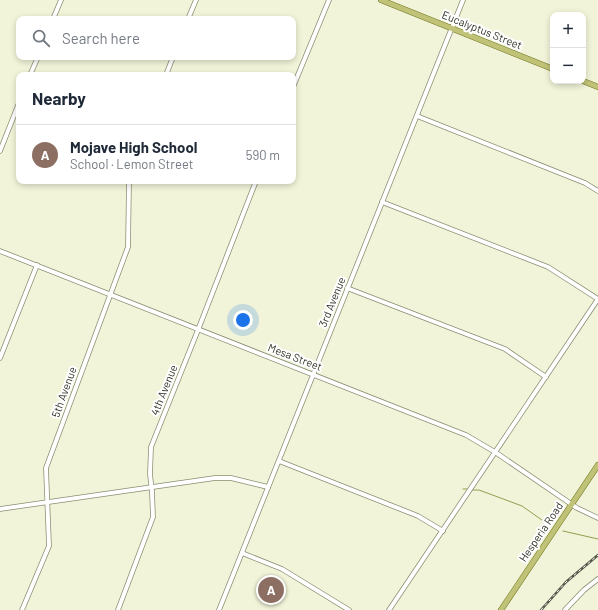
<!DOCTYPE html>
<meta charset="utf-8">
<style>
body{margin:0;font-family:Barlow,sans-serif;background:#f6f6f7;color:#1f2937}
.controls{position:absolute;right:12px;top:12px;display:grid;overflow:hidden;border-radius:8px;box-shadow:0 2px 6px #0003}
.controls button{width:36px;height:36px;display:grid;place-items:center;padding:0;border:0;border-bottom:1px solid #e0e1e3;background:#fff;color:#1f2937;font:20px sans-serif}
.you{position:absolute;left:243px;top:320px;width:14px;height:14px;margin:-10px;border:3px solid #fff;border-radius:50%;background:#1a73e8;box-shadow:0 0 0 6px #1a73e833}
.badge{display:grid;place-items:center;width:26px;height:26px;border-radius:50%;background:#7731a4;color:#fff;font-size:13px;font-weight:700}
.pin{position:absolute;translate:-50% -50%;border:2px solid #fff;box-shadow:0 1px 4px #0006}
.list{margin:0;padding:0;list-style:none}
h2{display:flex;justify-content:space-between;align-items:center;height:52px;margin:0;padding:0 16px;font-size:17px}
h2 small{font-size:13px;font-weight:400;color:#747a83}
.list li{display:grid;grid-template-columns:26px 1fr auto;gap:12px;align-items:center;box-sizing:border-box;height:60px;padding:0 16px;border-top:1px solid #e0e1e3}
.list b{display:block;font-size:15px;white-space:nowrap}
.list p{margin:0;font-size:13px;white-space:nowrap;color:#747a83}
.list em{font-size:13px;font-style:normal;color:#747a83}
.icon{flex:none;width:22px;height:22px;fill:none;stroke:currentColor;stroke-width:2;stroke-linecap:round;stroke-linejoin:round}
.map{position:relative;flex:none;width:598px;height:610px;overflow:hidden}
.search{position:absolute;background:#fff;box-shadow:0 2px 6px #0003;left:16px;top:16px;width:280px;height:44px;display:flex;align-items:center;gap:10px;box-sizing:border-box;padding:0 14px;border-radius:8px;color:#747a83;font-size:15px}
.panel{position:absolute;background:#fff;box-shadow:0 2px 6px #0003;left:16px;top:72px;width:280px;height:112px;border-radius:8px}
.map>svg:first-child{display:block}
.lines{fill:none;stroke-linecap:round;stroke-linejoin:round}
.stream{stroke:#989c50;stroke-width:1}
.minor-casing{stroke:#8b8d73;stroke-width:5.5}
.major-casing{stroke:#727520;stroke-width:6}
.minor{stroke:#fff;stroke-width:4}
.major{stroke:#bfc277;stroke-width:5}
.rail-casing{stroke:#555749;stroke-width:2.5}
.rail{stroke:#fff;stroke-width:1;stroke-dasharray:3;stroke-linecap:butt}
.labels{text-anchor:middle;stroke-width:4;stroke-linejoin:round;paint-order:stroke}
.street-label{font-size:11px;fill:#313227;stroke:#fff}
</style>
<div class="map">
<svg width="598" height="610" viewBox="0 0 598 610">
<rect width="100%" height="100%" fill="#f1f4d8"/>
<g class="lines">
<g class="stream">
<polyline points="463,489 469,489"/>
<polyline points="472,490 479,490 522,506 549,525"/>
<polyline points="563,531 598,539"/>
</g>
<g class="minor-casing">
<g id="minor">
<polyline points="53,19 61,0"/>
<polyline points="188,19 196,0"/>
<polyline points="30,75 38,57"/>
<polyline points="166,75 173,57"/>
<polyline points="293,87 329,0"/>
<polyline points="417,116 585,183 598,191"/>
<polyline points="0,151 19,103"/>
<polyline points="382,202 548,267 598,299"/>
<polyline points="0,251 466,435 495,452 577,508 598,518"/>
<polyline points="347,288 505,349 546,377"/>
<polyline points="0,358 37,265"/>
<polyline points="279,461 418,516 443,531"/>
<polyline points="0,509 215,478 231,478 268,487"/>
<polyline points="242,553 282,569 349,610"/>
<polyline points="22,610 49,546 46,468 128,247 129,181"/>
<polyline points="118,610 153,517 152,492 150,474 151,447 198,330 256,181"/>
<polyline points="219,610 463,0"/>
<polyline points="389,610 598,299"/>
<polyline points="565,610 584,590 598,579"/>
</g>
</g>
<g class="major-casing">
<g id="major">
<polyline points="381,0 553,69"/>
<polyline points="583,81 598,87"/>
<polyline points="501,610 598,465"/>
</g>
</g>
<use href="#minor" class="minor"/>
<use href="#major" class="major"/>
<g class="rail-casing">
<polyline id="rail" points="541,610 566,582 598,555"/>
</g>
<use href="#rail" class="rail"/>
</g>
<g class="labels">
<g class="street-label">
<text transform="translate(482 30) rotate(22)" y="4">Eucalyptus Street</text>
<text transform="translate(332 302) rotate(-68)" y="4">3rd Avenue</text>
<text transform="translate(295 357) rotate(21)" y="4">Mesa Street</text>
<text transform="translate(164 390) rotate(-68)" y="4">4th Avenue</text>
<text transform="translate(64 392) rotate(-70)" y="4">5th Avenue</text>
<text transform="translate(541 532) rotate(-56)" y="4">Hesperia Road</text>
</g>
</g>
</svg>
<div class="controls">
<button>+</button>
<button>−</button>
</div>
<div class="you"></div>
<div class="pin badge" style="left:271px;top:590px;background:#8d6e63">A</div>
<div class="search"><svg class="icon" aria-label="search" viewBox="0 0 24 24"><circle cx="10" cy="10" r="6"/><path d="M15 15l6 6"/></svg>Search here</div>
<section class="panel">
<h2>Nearby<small></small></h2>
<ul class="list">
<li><span class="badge" style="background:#8d6e63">A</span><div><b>Mojave High School</b><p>School · Lemon Street</p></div><em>590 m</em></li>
</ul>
</section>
</div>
